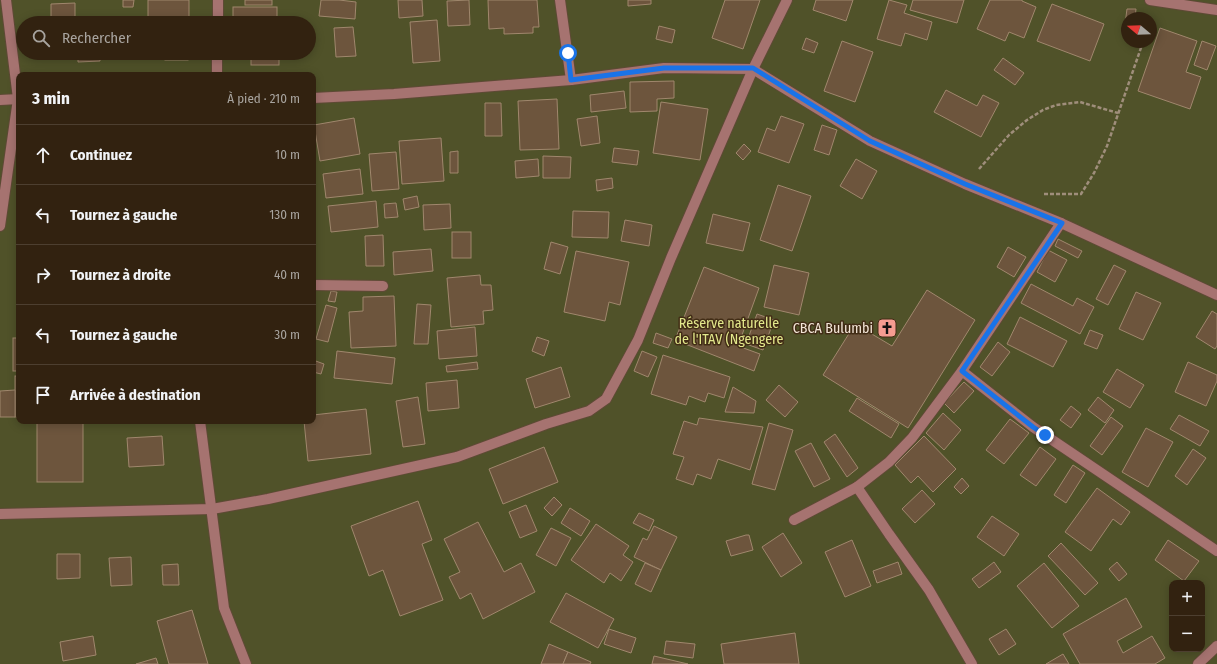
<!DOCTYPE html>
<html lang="fr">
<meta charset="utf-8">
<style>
body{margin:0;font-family:"Fira Sans Condensed",sans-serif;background:#3a2a19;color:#f1f3f6}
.controls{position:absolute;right:12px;bottom:12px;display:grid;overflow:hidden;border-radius:8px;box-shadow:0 2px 10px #0003}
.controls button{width:36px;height:36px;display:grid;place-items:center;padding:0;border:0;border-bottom:1px solid #4d3f30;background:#322210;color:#f1f3f6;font:20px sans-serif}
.compass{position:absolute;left:1121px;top:12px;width:36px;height:36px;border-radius:50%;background:#322210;box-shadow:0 2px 10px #0003;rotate:289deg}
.stop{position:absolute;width:12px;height:12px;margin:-9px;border:3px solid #1a73e8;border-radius:50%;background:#fff}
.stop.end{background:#1a73e8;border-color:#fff;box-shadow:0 1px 4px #0008}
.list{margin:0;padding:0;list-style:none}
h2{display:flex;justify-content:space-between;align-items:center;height:52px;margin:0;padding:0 16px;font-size:17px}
h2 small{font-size:13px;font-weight:400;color:#a8a49f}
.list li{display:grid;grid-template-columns:26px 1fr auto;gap:12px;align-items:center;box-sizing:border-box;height:60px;padding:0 16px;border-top:1px solid #4d3f30}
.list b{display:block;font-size:15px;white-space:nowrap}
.list em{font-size:13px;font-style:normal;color:#a8a49f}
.icon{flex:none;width:22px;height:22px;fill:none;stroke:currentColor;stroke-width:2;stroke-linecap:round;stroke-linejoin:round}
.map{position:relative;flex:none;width:1217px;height:664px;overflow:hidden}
.search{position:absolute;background:#322210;box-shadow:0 2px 10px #0003;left:16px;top:16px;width:300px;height:44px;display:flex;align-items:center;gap:10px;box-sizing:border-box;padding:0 14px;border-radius:22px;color:#a8a49f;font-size:15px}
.panel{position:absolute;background:#322210;box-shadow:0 2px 10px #0003;left:16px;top:72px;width:300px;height:352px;border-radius:8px}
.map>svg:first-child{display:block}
.green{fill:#505229;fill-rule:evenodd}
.building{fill:#6d553d;stroke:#a0876d}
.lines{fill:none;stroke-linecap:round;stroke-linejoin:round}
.minor-casing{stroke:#5e4a35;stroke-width:12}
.path{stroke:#9f8e7b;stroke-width:2.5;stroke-dasharray:4 2;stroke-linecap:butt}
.minor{stroke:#a67370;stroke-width:10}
.route{stroke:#1a73e8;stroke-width:5}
.labels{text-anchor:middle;stroke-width:3;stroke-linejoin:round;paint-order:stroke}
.park-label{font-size:14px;fill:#e3e88c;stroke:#422d16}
.poi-label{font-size:14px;fill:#f3e5d7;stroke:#422d16;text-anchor:end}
</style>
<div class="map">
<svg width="1217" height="664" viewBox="0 0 1217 664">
<rect width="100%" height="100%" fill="#422d16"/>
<path class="green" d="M0 0H1217V664H0ZM1127 18H1151V42H1127ZM23 23H309V53H23ZM19 75H313V421H19ZM1172 583H1202V649H1172Z"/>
<g class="building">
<polygon points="123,0 134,0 133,7 123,7"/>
<rect x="148" y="0" width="41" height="23"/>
<rect x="245" y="0" width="27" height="5"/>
<polygon points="321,0 339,0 356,2 355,19 319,16"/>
<polygon points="398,0 422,0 423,16 399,18"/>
<polygon points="469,0 470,25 448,26 447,1"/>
<polygon points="488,0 537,0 539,27 533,27 533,33 504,34 504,28 489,29"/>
<polygon points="628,0 651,0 651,4 628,6"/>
<polygon points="725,0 760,0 743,49 712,38"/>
<polygon points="816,0 853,0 846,21 813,10"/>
<polygon points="889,0 907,5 904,13 932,22 927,40 905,33 901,46 877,39"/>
<polygon points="913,0 964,0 957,23 910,10"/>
<polygon points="990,0 1022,0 1022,1 1036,7 1024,38 1009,32 1005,41 977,29"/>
<polygon points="75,3 75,23 51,23 51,4"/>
<polygon points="1052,4 1104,24 1090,61 1037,41"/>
<rect x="233" y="7" width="44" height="12"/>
<polygon points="1127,9 1136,9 1135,18 1127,18 1127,24 1125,24"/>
<polygon points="437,20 440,61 413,63 410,22"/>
<polygon points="659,26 675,30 672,43 656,39"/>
<polygon points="353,27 356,56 336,57 334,28"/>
<polygon points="1160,28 1197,41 1186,72 1201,77 1190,109 1138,91"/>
<polygon points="806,38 818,43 814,53 802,49"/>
<polygon points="842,41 873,52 855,102 824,91"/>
<polygon points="1202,41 1216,46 1207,70 1194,65"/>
<polygon points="78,53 100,53 100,61 78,62"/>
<rect x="165" y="53" width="23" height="7"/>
<rect x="251" y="53" width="28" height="12"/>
<polygon points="1003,58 1024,73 1015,85 994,70"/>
<polygon points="674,81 674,98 657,99 657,111 630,112 630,82"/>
<polygon points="946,90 977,106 983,95 999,103 981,137 934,112"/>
<polygon points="624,91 626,108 591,112 590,95"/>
<polygon points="557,99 559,149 520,150 518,101"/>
<polygon points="661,102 708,109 700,160 653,153"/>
<polygon points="485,103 501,103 502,136 485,136"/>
<polygon points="597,116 600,143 581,146 577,119"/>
<polygon points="781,116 804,124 789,163 758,152 767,128 775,131"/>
<polygon points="354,118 360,154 320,161 314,125"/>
<polygon points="822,125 837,130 829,155 814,150"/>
<polygon points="441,138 444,181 402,184 399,141"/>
<polygon points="744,144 751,151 743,160 736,153"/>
<polygon points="614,148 639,151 637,165 612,162"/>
<polygon points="458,151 458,173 450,173 450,152"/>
<polygon points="396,152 399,189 372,191 369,154"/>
<polygon points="543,156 571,157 570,178 543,178"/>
<polygon points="538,159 539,176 516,178 515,161"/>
<polygon points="856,159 877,171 862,199 840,186"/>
<polygon points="360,169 363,194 326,198 323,174"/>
<polygon points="612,178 613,188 597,191 596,180"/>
<polygon points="778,185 811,196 792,251 760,240"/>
<polygon points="417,196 419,207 405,210 403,199"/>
<polygon points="376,201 378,227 331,232 328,206"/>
<polygon points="396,203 398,217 385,218 384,204"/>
<polygon points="450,204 451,228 424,230 423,205"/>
<polygon points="573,211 609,212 608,238 572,237"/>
<polygon points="713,214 750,223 743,251 706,243"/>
<polygon points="625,220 652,225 649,246 621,241"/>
<rect x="452" y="232" width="19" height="26"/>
<polygon points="383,235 384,266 366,266 365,236"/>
<polygon points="1058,239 1082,251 1078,258 1055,246"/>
<polygon points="551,242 568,247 560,274 544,269"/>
<polygon points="1008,247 1026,257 1014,277 997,267"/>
<polygon points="431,249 433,271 394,275 393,252"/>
<polygon points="1048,250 1067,260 1055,282 1037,272"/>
<polygon points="576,251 629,262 620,305 609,302 605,321 564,312"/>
<polygon points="774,265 809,273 799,315 764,307"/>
<polygon points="1114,265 1126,271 1108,305 1096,299"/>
<polygon points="704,267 759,288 738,346 760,354 754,371 675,340"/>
<polygon points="480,275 481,285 491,285 493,310 483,311 484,324 451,327 447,278"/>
<polygon points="1031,284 1073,306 1077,298 1094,307 1080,334 1021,303"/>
<polygon points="927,290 975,320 908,428 823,375 855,324 892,346"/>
<polygon points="331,291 337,292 335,302 328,301"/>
<polygon points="1136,292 1161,303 1143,340 1119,329"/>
<polygon points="394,296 396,346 351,348 349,312 363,311 363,297"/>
<polygon points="417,304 431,305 428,344 414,344"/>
<polygon points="326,305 337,308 328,342 316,339"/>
<polygon points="1212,311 1217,314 1217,346 1215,349 1196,337"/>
<polygon points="757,314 774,320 763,350 746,344"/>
<polygon points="1020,317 1067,341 1053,367 1007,344"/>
<polygon points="475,327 477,356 439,359 437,331"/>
<polygon points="1090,330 1103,335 1097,349 1084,344"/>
<polygon points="656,333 672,339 668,348 653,343"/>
<polygon points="537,337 549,341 544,356 532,351"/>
<rect x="13" y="338" width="6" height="33"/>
<polygon points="998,342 1010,352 992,376 980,367"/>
<polygon points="337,351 395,358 392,384 334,378"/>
<polygon points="642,351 657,357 648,377 634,371"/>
<polygon points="663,355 730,377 724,398 708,393 705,402 689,396 686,405 651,394"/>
<polygon points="313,360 324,364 321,374 313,372"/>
<polygon points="477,362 478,369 447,372 446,366"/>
<polygon points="1188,362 1217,375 1217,381 1206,406 1175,392"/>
<polygon points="561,367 570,397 535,408 526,379"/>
<polygon points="1117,369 1144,385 1130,408 1103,392"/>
<rect x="15" y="376" width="4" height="41"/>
<polygon points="457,380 459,408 428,411 426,383"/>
<polygon points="964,382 974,391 954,413 944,403"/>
<polygon points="779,385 798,402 785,417 766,400"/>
<polygon points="733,387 756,401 754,413 725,412"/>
<polygon points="15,390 15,417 0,417 0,391"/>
<polygon points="418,397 425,444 403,447 396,401"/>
<polygon points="1098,397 1114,410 1105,423 1088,410"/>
<polygon points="857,398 899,424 891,438 849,411"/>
<polygon points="1071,406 1081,414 1071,428 1060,420"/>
<polygon points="366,409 371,454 308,461 304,421 313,421 313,415"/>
<polygon points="943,413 961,430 944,450 926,433"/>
<polygon points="1179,415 1209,431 1200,446 1170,429"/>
<polygon points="1111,417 1123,426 1102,455 1090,446"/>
<polygon points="699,418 763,427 750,470 718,459 711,479 697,474 693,485 676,479 684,457 673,454 684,421 697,425"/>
<polygon points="1010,419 1029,433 1004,464 986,450"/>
<rect x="37" y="421" width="46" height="61"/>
<polygon points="769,423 793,430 775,490 752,484"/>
<polygon points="1146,428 1173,442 1148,487 1122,472"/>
<polygon points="835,434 858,468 847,477 824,442"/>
<polygon points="162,436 164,465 129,467 127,438"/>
<polygon points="924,436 956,469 933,492 918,476 911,483 895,465"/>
<polygon points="811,443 830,479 814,487 795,451"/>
<polygon points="544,447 558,482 503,504 489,469"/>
<polygon points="1040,447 1056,459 1036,486 1020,475"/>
<polygon points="1193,449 1206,458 1187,485 1175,476"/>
<polygon points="1073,465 1085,473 1066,503 1054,495"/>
<polygon points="962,478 969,486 961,494 954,487"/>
<polygon points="1097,488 1130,512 1121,525 1113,519 1091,551 1065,532"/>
<polygon points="922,490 935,504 915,523 902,509"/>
<polygon points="554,497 562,505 552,516 544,508"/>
<polygon points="418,501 432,540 422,544 443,600 400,616 383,570 369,576 351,526"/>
<polygon points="526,505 537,531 520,538 509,512"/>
<polygon points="570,508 590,521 581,536 561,523"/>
<polygon points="639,513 654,520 649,531 633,523"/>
<polygon points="992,516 1019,534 1004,556 977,537"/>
<polygon points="478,522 504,572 521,563 535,592 483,619 471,593 460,599 449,577 460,572 444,539"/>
<polygon points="596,524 629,546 623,555 633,562 621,581 610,573 604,583 571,560"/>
<polygon points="654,526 677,537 661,570 634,557 643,538 647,540"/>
<polygon points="551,528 571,538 556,566 536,555"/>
<polygon points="783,533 802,563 781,577 762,547"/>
<polygon points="746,535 749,535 753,550 731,556 726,541"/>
<polygon points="852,540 871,586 845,597 825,552"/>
<polygon points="1168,540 1199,561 1184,581 1155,560"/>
<polygon points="1061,543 1098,583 1085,595 1048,556"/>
<polygon points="57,554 80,554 80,578 57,579"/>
<polygon points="131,557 132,585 111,586 109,558"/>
<polygon points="898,562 902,574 877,583 873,571"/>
<polygon points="994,562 1001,572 979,588 972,579"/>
<polygon points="1117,562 1127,574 1119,581 1109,569"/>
<polygon points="645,563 661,570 651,592 635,584"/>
<polygon points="1044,563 1079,606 1052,628 1017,586"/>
<polygon points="178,564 179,585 163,585 162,565"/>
<polygon points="566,593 614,619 598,648 550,622"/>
<polygon points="1126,598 1142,627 1117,641 1123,653 1152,636 1165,658 1155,664 1080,664 1063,634"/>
<polygon points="192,610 208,664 169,664 157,621"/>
<polygon points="609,629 636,638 631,653 604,644"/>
<polygon points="1006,629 1016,644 999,655 989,639"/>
<polygon points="795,633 799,664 724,664 721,644"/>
<polygon points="93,636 96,655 63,661 60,642"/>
<polygon points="666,641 695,644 693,658 664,654"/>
<polygon points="549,644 568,652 563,664 541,664"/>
<polygon points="568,652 591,662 590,664 563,664"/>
<polygon points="1063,654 1069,664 1046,664"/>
<polygon points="654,656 688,664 652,664"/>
<polygon points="156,658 158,664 136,664"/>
</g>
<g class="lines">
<g class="minor-casing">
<g id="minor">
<polyline points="560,0 571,80"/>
<polyline points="1150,0 1217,10"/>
<polyline points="218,23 218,0"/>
<polyline points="217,75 217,53"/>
<polyline points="313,98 394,94 571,80 664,68 753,69 870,141 965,184 1061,223 1217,295"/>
<polyline points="0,100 19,99"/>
<polyline points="0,226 18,99 6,0"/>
<polyline points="313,285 383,286"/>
<polyline points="962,371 1033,427 1217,551"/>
<polyline points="200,421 224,608 246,664"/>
<polyline points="857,487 889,534 929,590 972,664"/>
<polyline points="0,514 212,509 268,499 457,457 546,424 589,411 606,399 638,340 671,258 753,69 787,0"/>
<polyline points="794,520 857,487 889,462 912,438 962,371 1061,223"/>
<polyline points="1198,664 1217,646"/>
</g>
</g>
<g class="path">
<polyline points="979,169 1009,135 1027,120 1043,110 1056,105 1080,102 1118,113"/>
<polyline points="1044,194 1081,194 1094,173 1107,146 1143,42"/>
</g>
<use href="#minor" class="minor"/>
</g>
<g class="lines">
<polyline class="route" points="568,53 571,80 664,68 753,68 870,141 965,184 1062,223 962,371 1033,427 1045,435"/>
</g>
<defs>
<g id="church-square" transform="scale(1)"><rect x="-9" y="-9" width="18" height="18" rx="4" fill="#f59c91" stroke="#422d16"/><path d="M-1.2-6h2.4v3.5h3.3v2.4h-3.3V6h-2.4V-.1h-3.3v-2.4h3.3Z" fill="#111"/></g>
</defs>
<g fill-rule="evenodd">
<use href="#church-square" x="887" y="328"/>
</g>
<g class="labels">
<g class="park-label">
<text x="729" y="328">Réserve naturelle<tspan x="729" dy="16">de l'ITAV (Ngengere</tspan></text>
</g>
<g class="poi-label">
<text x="873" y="333">CBCA Bulumbi</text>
</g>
</g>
</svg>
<div class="controls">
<button>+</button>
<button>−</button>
</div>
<svg class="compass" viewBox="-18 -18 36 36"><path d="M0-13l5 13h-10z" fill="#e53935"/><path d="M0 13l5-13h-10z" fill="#a8a49f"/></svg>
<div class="stop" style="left:568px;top:53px"></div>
<div class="stop end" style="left:1045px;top:435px"></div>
<div class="search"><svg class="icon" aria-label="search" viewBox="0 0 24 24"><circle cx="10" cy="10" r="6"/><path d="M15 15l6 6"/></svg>Rechercher</div>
<section class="panel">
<h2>3 min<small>À pied · 210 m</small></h2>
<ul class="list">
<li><svg class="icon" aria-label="ahead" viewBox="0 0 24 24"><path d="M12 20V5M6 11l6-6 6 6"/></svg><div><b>Continuez</b></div><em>10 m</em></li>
<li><svg class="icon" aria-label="left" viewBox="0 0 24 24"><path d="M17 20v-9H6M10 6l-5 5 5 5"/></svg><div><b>Tournez à gauche</b></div><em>130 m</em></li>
<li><svg class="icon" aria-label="right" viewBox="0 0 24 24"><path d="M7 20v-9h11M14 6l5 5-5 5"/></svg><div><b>Tournez à droite</b></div><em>40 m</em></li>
<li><svg class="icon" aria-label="left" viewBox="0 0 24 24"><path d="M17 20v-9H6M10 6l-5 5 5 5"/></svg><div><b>Tournez à gauche</b></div><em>30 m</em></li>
<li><svg class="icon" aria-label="arrive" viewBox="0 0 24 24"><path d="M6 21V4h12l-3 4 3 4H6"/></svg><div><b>Arrivée à destination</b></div></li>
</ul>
</section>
</div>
